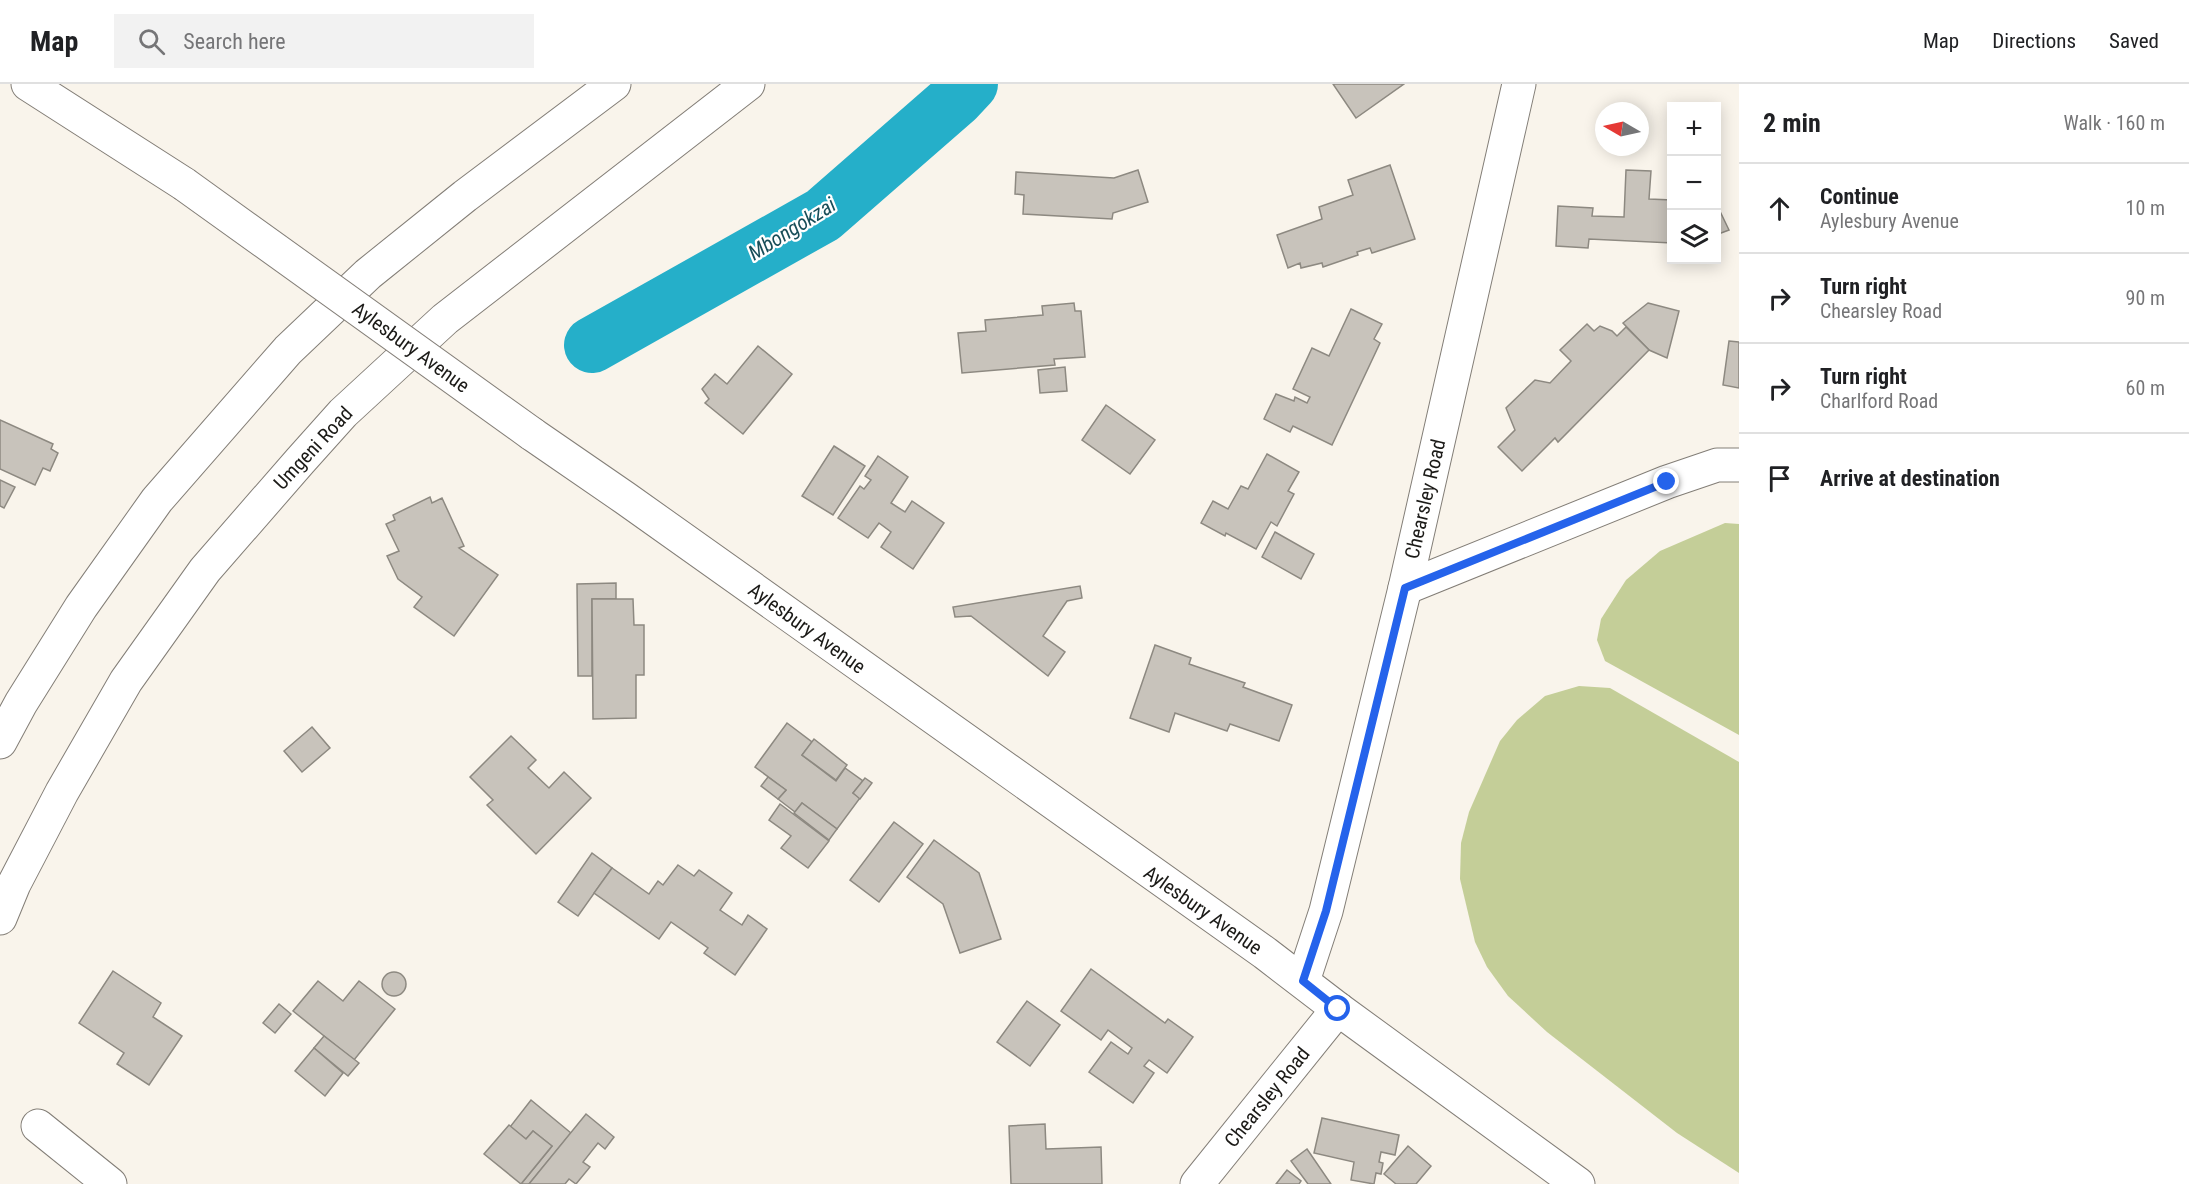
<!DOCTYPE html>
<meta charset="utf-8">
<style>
body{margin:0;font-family:"Roboto Condensed",sans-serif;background:#f2f2f2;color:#202124}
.controls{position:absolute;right:18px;top:18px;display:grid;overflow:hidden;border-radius:0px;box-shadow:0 3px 15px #0003}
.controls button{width:54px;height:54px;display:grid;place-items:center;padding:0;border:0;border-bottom:2px solid #e0e0e0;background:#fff;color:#202124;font:30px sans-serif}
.compass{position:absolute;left:1595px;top:18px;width:54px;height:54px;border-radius:50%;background:#fff;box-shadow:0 3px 15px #0003;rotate:279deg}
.stop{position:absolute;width:18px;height:18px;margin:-14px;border:4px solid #2563eb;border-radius:50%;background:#fff}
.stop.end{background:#2563eb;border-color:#fff;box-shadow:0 2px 6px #0008}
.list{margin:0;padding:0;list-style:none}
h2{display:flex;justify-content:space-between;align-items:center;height:78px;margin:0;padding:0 24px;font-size:26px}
h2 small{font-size:20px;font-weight:400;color:#757577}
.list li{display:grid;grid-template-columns:39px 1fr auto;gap:18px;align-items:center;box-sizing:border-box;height:90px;padding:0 24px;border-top:2px solid #e0e0e0}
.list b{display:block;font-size:22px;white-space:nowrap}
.list p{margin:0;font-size:20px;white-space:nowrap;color:#757577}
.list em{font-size:20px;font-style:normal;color:#757577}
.icon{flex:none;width:33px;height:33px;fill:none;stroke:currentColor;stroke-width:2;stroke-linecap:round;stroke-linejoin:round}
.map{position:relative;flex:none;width:1739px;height:1100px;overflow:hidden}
header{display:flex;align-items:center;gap:36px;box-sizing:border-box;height:84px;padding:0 30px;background:#fff;border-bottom:2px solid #e0e0e0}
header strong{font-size:28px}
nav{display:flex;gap:33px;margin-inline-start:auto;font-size:21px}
.search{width:420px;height:54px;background:#f2f2f2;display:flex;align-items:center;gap:15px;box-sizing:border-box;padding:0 21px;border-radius:0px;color:#757577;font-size:22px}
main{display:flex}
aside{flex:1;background:#fff}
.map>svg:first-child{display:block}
.green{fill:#c4ce98}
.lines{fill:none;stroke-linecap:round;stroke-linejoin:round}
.river{stroke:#25afc9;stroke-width:56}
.building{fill:#c8c3bb;stroke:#8d8981;stroke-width:1.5}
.minor-casing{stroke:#837e77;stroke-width:35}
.highway-casing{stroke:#837e77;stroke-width:35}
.minor{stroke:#fff;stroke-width:33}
.highway{stroke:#fff;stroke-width:33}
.minor-bridge-casing{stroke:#837e77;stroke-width:35;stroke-linecap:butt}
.minor-bridge{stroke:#fff;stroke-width:33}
.route{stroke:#2563eb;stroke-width:8}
.labels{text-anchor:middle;stroke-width:4.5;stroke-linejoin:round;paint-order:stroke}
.street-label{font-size:20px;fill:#1b1a17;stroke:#fff}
.water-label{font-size:21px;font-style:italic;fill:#184e59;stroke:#fff}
</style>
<header>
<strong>Map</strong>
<div class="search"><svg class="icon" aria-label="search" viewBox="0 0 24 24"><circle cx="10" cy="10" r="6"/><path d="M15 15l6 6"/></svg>Search here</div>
<nav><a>Map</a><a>Directions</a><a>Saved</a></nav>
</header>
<main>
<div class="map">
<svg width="1739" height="1100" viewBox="0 0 1739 1100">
<rect width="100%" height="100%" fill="#f9f4eb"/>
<g class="green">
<polygon points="1725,439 1739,440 1739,651 1605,577 1597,556 1601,535 1626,496 1660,467"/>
<polygon points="1579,602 1610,604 1739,678 1739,1089 1677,1049 1547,948 1508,912 1487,883 1475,858 1460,795 1461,759 1469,728 1500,657 1517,636 1545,612"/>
</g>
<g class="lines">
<polyline class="river" points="592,261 823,131 956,15 970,0"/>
</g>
<g class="building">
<polygon points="1333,0 1404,0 1356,34"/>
<polygon points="1390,81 1415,155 1372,169 1370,164 1357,168 1358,171 1323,183 1322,179 1301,184 1300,179 1288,184 1277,151 1322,135 1319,123 1353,111 1348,96"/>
<polygon points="1138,86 1148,118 1113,129 1112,135 1023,130 1024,111 1015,110 1016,88 1114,94"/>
<polygon points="1626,86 1651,87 1649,115 1672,116 1672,159 1589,155 1588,164 1556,162 1558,122 1593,124 1592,132 1624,133"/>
<polygon points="1716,119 1729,146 1716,151"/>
<polygon points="1074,219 1075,227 1081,227 1085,273 1054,275 1055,281 962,289 958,249 986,247 985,236 1043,231 1042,222"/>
<polygon points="1648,219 1679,227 1667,274 1649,266 1623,239"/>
<polygon points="1351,225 1382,240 1374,255 1380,259 1332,361 1293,342 1290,348 1264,335 1276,310 1294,317 1295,313 1307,319 1310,313 1293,305 1312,264 1329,272"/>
<polygon points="1587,240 1594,247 1600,242 1612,247 1617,252 1626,243 1649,266 1558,358 1555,354 1522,387 1498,363 1515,346 1506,324 1535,296 1550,299 1571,277 1560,266"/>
<polygon points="1729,257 1739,258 1739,304 1723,301"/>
<polygon points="758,262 792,290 743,350 705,319 709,315 702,305 715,290 727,300"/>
<polygon points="1065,283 1067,307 1040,309 1038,286"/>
<polygon points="1106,321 1155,356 1130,390 1082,356"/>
<polygon points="0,336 53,360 51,365 58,369 50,387 43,384 35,401 0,385"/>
<polygon points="834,362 865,382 833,431 802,412"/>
<polygon points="1267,370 1299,388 1288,407 1294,410 1277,442 1271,438 1256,465 1226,449 1225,452 1201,439 1213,417 1228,425 1241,402 1248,405"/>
<polygon points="878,372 908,393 891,419 905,428 912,417 944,439 913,485 881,463 891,448 879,439 868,454 838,434 860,402 864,405 871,396 865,392"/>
<polygon points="0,396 15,403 4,424 0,422"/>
<polygon points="430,413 432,419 442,414 464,462 459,464 498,491 454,552 414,523 422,513 398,495 387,472 399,467 386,440 395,436 393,431"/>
<polygon points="1275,448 1314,470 1301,495 1262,473"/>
<polygon points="616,499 616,515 592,515 592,592 578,592 577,500"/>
<polygon points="1080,502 1082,514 1067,517 1043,552 1065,568 1048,592 971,532 955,533 953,523"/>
<polygon points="592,515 633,515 634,541 644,541 644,591 636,591 636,634 593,635"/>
<polygon points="1155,561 1191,574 1189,580 1245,599 1243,603 1292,621 1279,657 1230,640 1227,647 1175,629 1169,648 1130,634"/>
<polygon points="787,639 812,658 802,671 836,697 845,684 863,697 853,709 860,714 837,745 802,719 795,728 778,715 786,706 755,683"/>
<polygon points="312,643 330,664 302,688 284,667"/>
<polygon points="511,652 536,676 528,684 549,704 564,688 591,714 536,770 487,721 493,716 470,693"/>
<polygon points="814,655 847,681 836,696 802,671"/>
<polygon points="768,693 786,706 778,715 761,702"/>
<polygon points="865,694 872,699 860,715 853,709"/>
<polygon points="802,719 837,745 829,756 794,729"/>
<polygon points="780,720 829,757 808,784 781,764 791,752 769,736"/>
<polygon points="894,738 923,760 879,818 850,796"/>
<polygon points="934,756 979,789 1001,855 960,869 943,820 907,793"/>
<polygon points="592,769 612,784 578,832 558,818"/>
<polygon points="678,781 694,792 699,786 732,809 720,826 742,841 748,831 767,845 735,891 704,869 708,864 671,838 659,855 594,809 612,784 649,810 658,797 663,801"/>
<polygon points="1091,885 1165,939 1168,935 1193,953 1167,989 1149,976 1144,982 1154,989 1133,1019 1089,988 1111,958 1128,970 1132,964 1108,946 1101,956 1061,927"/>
<polygon points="113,887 161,919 153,933 182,952 149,1001 117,980 124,969 79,939"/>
<circle cx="394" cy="900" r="12"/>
<polygon points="318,897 343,917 359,897 395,925 354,976 293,927"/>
<polygon points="1027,917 1060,941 1030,982 997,958"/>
<polygon points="279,920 291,930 275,949 263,939"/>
<polygon points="324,952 359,979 348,992 314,964"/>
<polygon points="314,964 343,989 325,1012 295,987"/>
<polygon points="531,1016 571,1049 529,1100 521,1100 552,1062 533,1047 526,1055 510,1043"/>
<polygon points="586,1030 614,1053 605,1065 598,1059 583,1078 590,1083 576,1100 569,1095 565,1100 529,1100"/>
<polygon points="1322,1034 1399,1051 1395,1071 1381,1068 1379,1078 1383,1079 1381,1090 1376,1089 1374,1100 1351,1096 1354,1078 1314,1069"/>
<polygon points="1045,1040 1046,1065 1101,1063 1102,1100 1011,1100 1009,1042"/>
<polygon points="509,1041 526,1055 533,1047 552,1062 521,1100 484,1070"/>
<polygon points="1408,1062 1431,1082 1416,1100 1396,1100 1384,1090"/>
<polygon points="1307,1065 1331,1100 1308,1100 1291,1077"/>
<polygon points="1287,1086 1301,1097 1299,1100 1276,1100"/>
</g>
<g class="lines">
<g class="minor-casing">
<g id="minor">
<polyline points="28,0 184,100"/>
<polyline points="532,350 625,414 1265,869 1338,925 1578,1100"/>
<polyline points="1405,504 1667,398 1717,381 1739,381"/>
<polyline points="1303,897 1326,827 1405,504 1519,0"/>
<polyline points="38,1042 110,1100"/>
<polyline points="1197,1100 1338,925"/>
</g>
</g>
<g class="highway-casing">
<g id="highway">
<polyline points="0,658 21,619 81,523 157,416 288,266 368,190 465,112 614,0"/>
<polyline points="0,834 14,800 62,708 126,597 205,486 300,377 343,329 445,235 748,0"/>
</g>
</g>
<use href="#minor" class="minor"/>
<use href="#highway" class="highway"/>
<g class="minor-bridge-casing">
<polyline id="minor-bridge" points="184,100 532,350"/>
</g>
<use href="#minor-bridge" class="minor-bridge"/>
</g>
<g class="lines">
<polyline class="route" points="1338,925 1303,897 1326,827 1405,504 1667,398"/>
</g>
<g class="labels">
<g class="street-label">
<text transform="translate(411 263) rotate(36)" y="7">Aylesbury Avenue</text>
<text transform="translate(313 364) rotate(-47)" y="7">Umgeni Road</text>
<text transform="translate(1425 415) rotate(-77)" y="7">Chearsley Road</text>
<text transform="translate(807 544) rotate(36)" y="7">Aylesbury Avenue</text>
<text transform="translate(1203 826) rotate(35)" y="7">Aylesbury Avenue</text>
<text transform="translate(1267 1013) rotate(-51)" y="7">Chearsley Road</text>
</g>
<g class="water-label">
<text transform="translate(792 145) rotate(-32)" y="7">Mbongokzai</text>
</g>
</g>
</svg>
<div class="controls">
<button>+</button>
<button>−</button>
<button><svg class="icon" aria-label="layers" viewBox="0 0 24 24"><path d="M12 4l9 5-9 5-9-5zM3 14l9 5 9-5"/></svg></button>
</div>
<svg class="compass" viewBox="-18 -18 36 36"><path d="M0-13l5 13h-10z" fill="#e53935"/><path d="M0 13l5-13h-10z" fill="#757577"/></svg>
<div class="stop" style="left:1338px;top:925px"></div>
<div class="stop end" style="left:1667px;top:398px"></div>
</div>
<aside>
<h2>2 min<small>Walk · 160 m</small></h2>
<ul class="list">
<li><svg class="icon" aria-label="ahead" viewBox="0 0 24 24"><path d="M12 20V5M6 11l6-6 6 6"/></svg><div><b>Continue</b><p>Aylesbury Avenue</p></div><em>10 m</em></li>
<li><svg class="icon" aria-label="right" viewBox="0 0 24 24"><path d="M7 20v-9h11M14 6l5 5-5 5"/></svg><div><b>Turn right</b><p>Chearsley Road</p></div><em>90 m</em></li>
<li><svg class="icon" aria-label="right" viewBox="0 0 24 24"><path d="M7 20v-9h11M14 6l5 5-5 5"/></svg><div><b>Turn right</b><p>Charlford Road</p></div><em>60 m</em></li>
<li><svg class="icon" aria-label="arrive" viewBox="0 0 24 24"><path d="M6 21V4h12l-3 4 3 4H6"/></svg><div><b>Arrive at destination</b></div></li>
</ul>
</aside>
</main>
